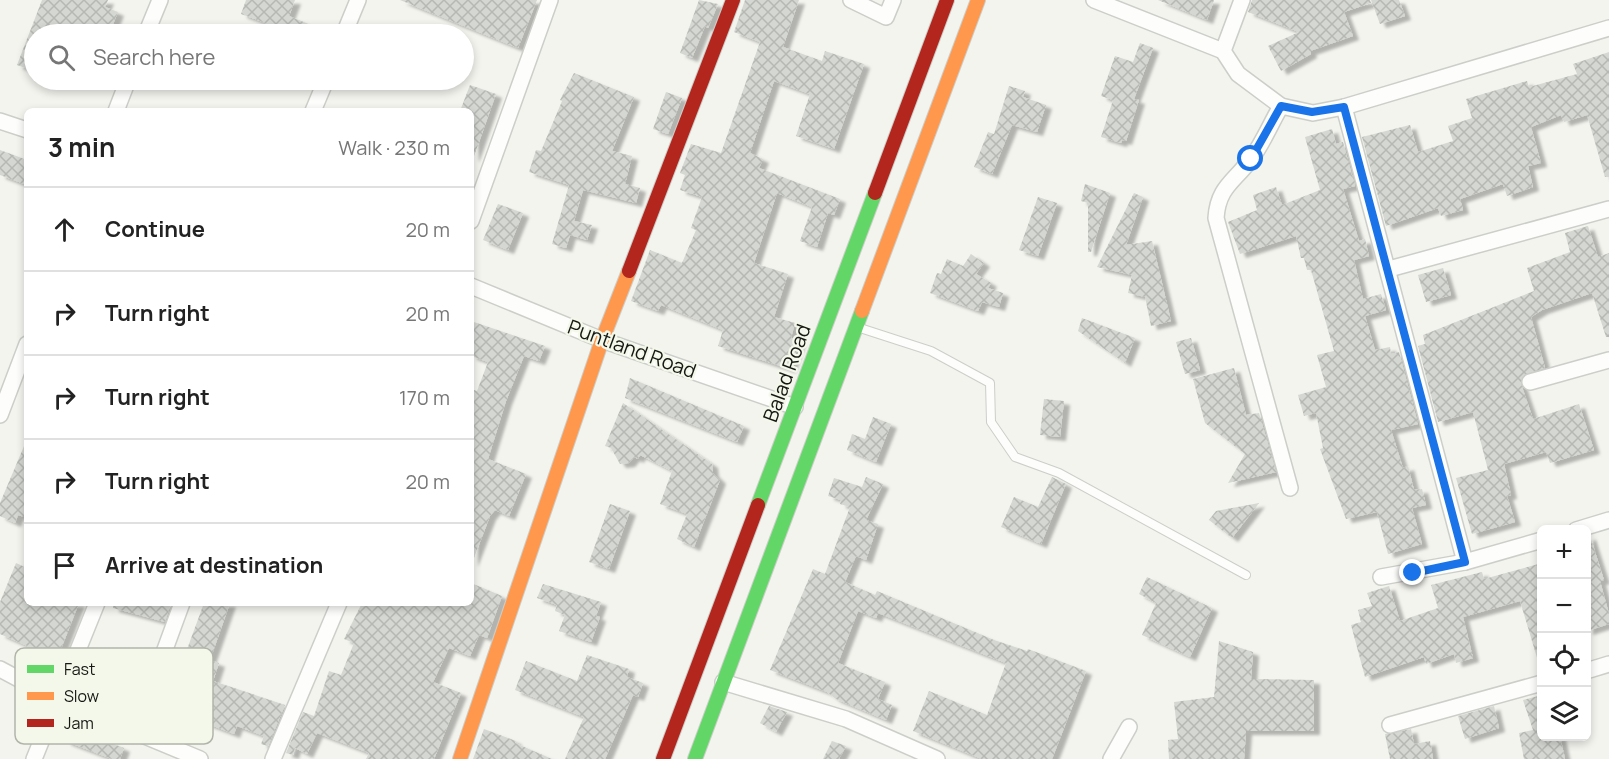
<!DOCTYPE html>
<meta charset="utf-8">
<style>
body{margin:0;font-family:Manrope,sans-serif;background:#f6f6f6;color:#222}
.controls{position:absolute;right:18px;bottom:18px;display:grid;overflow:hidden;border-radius:9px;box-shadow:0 3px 9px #0003}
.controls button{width:54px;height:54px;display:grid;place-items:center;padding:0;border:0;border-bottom:2px solid #e0e0e0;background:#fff;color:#222;font:30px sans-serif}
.stop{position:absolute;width:18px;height:18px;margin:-14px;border:4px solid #1a73e8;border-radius:50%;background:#fff}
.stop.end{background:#1a73e8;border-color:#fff;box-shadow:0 2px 6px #0008}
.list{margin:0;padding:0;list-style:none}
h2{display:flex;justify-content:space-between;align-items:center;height:78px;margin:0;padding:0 24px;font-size:26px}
h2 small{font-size:20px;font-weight:400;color:#767676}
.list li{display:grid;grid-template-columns:39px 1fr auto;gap:18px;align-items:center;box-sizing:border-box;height:84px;padding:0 24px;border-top:2px solid #e0e0e0}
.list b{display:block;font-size:22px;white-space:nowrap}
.list em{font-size:20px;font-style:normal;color:#767676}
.icon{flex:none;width:33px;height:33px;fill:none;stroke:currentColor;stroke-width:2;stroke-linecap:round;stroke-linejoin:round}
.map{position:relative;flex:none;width:1609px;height:759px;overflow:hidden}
.search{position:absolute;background:#fff;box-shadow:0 3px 9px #0003;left:24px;top:24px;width:450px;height:66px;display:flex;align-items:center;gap:15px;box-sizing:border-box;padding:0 21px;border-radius:33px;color:#767676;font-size:22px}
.panel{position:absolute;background:#fff;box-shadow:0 3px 9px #0003;left:24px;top:108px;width:450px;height:498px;border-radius:9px}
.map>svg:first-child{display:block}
.building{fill:url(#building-cross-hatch);filter:url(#shadow)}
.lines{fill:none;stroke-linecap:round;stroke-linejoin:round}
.lane-casing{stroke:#cccec9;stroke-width:10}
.street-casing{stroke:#cccec9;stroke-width:18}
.fast-casing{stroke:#cccec9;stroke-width:16}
.slow-casing{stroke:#cccec9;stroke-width:16}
.jam-casing{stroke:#cccec9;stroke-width:16}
.lane{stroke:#fdfdfc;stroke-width:8}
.street{stroke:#fdfdfc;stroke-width:15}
.fast{stroke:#63d668;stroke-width:14}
.slow{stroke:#ff974d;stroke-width:14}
.jam{stroke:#b3261e;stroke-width:14}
.route{stroke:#1a73e8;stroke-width:8}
.labels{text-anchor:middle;stroke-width:4.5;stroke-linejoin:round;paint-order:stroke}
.street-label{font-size:20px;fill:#151712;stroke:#f4f8ea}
.key{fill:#f4f8ea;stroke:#b1b4a9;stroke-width:1.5}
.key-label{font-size:16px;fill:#151712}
</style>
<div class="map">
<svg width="1609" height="759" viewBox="0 0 1609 759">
<defs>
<pattern id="building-cross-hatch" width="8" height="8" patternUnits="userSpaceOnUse" patternTransform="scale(1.5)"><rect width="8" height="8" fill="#d5d7d2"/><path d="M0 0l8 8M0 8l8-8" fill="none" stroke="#b6b8b3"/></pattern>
<filter id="shadow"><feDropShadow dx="6" dy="4" stdDeviation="1.5" flood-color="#0004"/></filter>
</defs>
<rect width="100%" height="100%" fill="#f3f4ee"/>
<g class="building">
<polygon points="42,0 108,0 105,7 118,12 109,34 34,34 34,71 17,65"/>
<polygon points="246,0 295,0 289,16 333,34 295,34 241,14"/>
<polygon points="400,0 537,0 518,48"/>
<polygon points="699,0 718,4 708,28 705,26 692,58 680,53"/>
<polygon points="745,0 799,0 783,47 822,61 825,51 864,64 834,149 796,136 810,94 774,81 750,153 763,159 759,168 840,199 834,215 828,213 817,247 800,241 812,207 777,193 754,263 788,274 774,317 795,323 791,338 800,341 790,369 718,346 723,330 661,305 658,311 631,301 650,250 682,263 696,230 691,228 702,197 680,190 685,175 680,173 691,144 721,153 760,42 734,32"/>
<polygon points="1158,0 1214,0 1207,20"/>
<polygon points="1252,0 1370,0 1371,3 1344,12 1353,36 1310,51 1311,54 1281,71 1268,46 1299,32 1248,12"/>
<polygon points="1371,0 1399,0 1405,16 1380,24"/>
<polygon points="1140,43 1153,48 1134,99 1139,100 1126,141 1122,140 1121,143 1101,137 1113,100 1101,96 1115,56 1133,62"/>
<polygon points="1609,52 1609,177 1605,177 1587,115 1564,122 1561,115 1531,127 1541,163 1528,166 1533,187 1507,196 1503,184 1460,199 1463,210 1441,216 1438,208 1386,226 1362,137 1410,125 1418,152 1453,141 1448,126 1472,118 1466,99 1527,81 1529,87 1577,74 1573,64"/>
<polygon points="574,73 634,97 612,151 632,156 625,184 640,188 636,203 583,190 574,221 592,225 587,240 570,235 566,248 552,244 569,185 529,172 536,150 541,151 562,101 560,100"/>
<polygon points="470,85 496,94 473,159 471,111 460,111"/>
<polygon points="1009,86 1025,91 1023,97 1046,105 1037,132 1012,125 992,174 974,167 988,132 994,134"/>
<polygon points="666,92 682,98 668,134 653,129"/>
<polygon points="1332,129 1336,144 1343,142 1355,186 1343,189 1359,241 1365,239 1369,256 1354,260 1363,299 1381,294 1386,310 1365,316 1375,350 1390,347 1391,354 1399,352 1418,424 1391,430 1403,468 1408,466 1414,490 1422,489 1426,505 1412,508 1422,544 1388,554 1377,512 1346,519 1320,449 1323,448 1316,413 1304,416 1298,395 1326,387 1317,355 1334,351 1311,270 1307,270 1304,258 1301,258 1296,236 1240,254 1228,222 1257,210 1253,195 1276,187 1282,205 1320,190 1305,137"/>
<polygon points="0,150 27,160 27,185 0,175"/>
<polygon points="1085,184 1110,193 1091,252 1088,252 1088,203 1081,201"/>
<polygon points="1134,193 1143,197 1126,245 1152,241 1171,321 1151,326 1145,297 1128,293 1132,275 1097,267"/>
<polygon points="1038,197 1057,203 1038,256 1019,250"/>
<polygon points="498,204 523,213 508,250 483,240"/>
<polygon points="1588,226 1598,257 1609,253 1609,337 1606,337 1592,293 1542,310 1531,317 1545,368 1524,375 1521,384 1533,419 1579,404 1594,450 1550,463 1546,452 1504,464 1511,495 1507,496 1515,522 1472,534 1456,478 1488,470 1473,412 1438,422 1418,346 1425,344 1423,335 1534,291 1527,268 1570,252 1565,233"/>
<polygon points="971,254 984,263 976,274 991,283 988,288 1003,293 999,307 982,302 978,311 930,293 937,273 941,274 947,259 963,266"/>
<polygon points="1443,268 1451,295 1426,302 1418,275"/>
<polygon points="1082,318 1135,338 1125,363 1078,331"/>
<polygon points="471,321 545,346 539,361 524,356 506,401 488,459 526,474 509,516 495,510 490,516 472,563 471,389 477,391 488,362 471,356"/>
<polygon points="1191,338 1200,370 1185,374 1176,342"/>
<polygon points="1234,368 1246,415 1259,413 1276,472 1228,483 1245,454 1205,423 1193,379"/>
<polygon points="630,378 744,426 737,442 625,398"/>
<polygon points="1044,399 1064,401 1060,437 1040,435"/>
<polygon points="623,403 712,464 713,473 720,480 694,547 677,539 687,514 660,504 672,471 640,455 638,459 634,457 629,463 620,464 611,448 605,446"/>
<polygon points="873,417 891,424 876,462 847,450 852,434 865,439"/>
<polygon points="27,439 27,518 18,515 15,523 0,516 0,503"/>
<polygon points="866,477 883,484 866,520 878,524 866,560 856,556 845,582 875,595 877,591 994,640 1027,651 1028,649 1086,671 1052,759 982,759 913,731 929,691 987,715 1006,663 878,613 876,618 858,611 838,663 885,682 878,699 892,705 886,720 836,699 827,692 770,670 813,569 825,574 850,507 840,504 841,500 828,496 834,478 862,487"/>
<polygon points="1052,477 1066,484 1041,544 1001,527 1014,497 1038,507"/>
<polygon points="1259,503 1232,538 1209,520 1216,511"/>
<polygon points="610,504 630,511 609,569 589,562"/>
<polygon points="1590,536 1604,580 1600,581 1609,614 1609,624 1587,631 1587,537"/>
<polygon points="16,563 27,568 27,603 79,603 57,659 0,634 0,602"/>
<polygon points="1542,563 1542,660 1538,661 1520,601 1463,617 1473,658 1456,663 1454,654 1426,664 1424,657 1365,677 1351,625 1361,622 1358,610 1372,606 1367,593 1389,586 1400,621 1438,608 1431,585 1482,572 1484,579"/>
<polygon points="1147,577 1212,608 1190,657 1142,635 1156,603 1139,594"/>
<polygon points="471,583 502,596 487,638 479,635 470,656 449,648 433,682 461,693 434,759 366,759 369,753 317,733 307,754 295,748 293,755 286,753 303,712 314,716 329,671 341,675 354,643 344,639 362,603 471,603"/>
<polygon points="543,584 601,602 596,616 600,617 591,642 559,631 565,615 555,611 557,605 537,598"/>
<polygon points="114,603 171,603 165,622 113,608"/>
<polygon points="204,603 230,603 210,660 219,663 213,681 285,705 268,746 261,744 264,736 237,726 234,734 174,711 188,673 176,669 182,651 186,652"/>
<polygon points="1219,641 1253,652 1251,679 1314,680 1314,731 1246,731 1244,759 1169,759 1168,740 1178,739 1174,702 1214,697"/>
<polygon points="587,655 629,669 627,677 643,683 638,697 633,695 605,759 565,759 584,717 515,690 526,661 577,681"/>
<polygon points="1542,695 1542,736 1560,736 1565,759 1524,759 1519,733 1533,730 1523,700"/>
<polygon points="769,706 787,712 776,732 760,723"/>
<polygon points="1494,706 1499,728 1465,739 1458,716"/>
<polygon points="70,727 124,748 120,759 112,759 65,741"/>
<polygon points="484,729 516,741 515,743 552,759 473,759"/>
<polygon points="1411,729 1414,744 1430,741 1433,759 1390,759 1385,734"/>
<polygon points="832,741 846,746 839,759 823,759"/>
</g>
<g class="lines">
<g class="lane-casing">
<polyline id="lane" points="860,328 931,351 990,383 991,422 1015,457 1059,473 1246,575"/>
</g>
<g class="street-casing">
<g id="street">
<polyline points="851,0 886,17 893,0"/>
<polyline points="1094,0 1223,51 1238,74 1281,106 1313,113 1344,107 1609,28"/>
<polyline points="146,34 160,0"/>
<polyline points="344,34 358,0"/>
<polyline points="1223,51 1242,0"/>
<path d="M1281 106C1271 123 1263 143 1251 159 1234 182 1218 187 1216 218L1290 488"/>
<polyline points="1344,107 1465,562"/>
<polyline points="116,111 128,80"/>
<polyline points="313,111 326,80"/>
<polyline points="0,121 27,130"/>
<polyline points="471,221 550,0"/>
<polyline points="1389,269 1609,209"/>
<polyline points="471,286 602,340 795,407"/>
<polyline points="1530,382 1609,360"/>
<polyline points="0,415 27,344"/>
<polyline points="1576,530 1609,520"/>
<polyline points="1381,577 1465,562 1542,540"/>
<polyline points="0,669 58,700 200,759"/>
<polyline points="1586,671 1609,664"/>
<polyline points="723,682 846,719 937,759"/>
<polyline points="1390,725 1542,683"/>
<polyline points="134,734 182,603"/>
<polyline points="34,759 97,603"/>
<polyline points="273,759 339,603"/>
<polyline points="1111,759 1129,727"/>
</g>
</g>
<g class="fast-casing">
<g id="fast">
<polyline points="758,505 875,193"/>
<polyline points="695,759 862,311"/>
</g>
</g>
<g class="slow-casing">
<g id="slow">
<polyline points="862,311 978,0"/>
<polyline points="460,759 602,340 629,271"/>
</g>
</g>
<g class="jam-casing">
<g id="jam">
<polyline points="875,193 947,0"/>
<polyline points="629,271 733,0"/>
<polyline points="663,759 758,505"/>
</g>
</g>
<use href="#lane" class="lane"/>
<use href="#street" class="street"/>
<use href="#fast" class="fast"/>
<use href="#slow" class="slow"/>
<use href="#jam" class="jam"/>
</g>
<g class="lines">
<polyline class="route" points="1251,159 1281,106 1312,112 1344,107 1465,562 1413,573"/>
</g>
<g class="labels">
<g class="street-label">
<text transform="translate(632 349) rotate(20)" y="7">Puntland Road</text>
<text transform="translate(787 373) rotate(-70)" y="7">Balad Road</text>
</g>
</g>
<rect x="15" y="648" width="198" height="96" rx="9" class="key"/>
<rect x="27" y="665" width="27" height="8" fill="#63d668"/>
<rect x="27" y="692" width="27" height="8" fill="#ff974d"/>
<rect x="27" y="719" width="27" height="8" fill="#b3261e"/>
<g class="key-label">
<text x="64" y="675">Fast</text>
<text x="64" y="702">Slow</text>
<text x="64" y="729">Jam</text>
</g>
</svg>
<div class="controls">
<button>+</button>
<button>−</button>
<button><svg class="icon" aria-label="locate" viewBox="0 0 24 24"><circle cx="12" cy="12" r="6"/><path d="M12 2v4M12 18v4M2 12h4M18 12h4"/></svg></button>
<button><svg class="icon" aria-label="layers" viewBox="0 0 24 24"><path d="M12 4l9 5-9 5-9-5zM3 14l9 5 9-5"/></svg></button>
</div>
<div class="stop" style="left:1251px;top:159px"></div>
<div class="stop end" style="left:1413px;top:573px"></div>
<div class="search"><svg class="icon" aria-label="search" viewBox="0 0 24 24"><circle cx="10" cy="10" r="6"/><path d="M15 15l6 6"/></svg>Search here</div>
<section class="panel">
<h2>3 min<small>Walk · 230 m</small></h2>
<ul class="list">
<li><svg class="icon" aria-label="ahead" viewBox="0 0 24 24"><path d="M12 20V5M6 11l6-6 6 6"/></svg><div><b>Continue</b></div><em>20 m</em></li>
<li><svg class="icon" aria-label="right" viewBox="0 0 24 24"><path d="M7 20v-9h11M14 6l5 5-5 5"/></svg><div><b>Turn right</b></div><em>20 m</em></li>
<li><svg class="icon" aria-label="right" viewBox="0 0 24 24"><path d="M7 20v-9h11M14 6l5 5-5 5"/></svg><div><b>Turn right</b></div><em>170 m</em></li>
<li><svg class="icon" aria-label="right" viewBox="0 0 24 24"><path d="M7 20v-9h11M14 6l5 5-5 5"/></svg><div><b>Turn right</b></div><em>20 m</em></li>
<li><svg class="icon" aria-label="arrive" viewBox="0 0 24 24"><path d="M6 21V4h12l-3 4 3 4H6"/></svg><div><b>Arrive at destination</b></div></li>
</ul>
</section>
</div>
